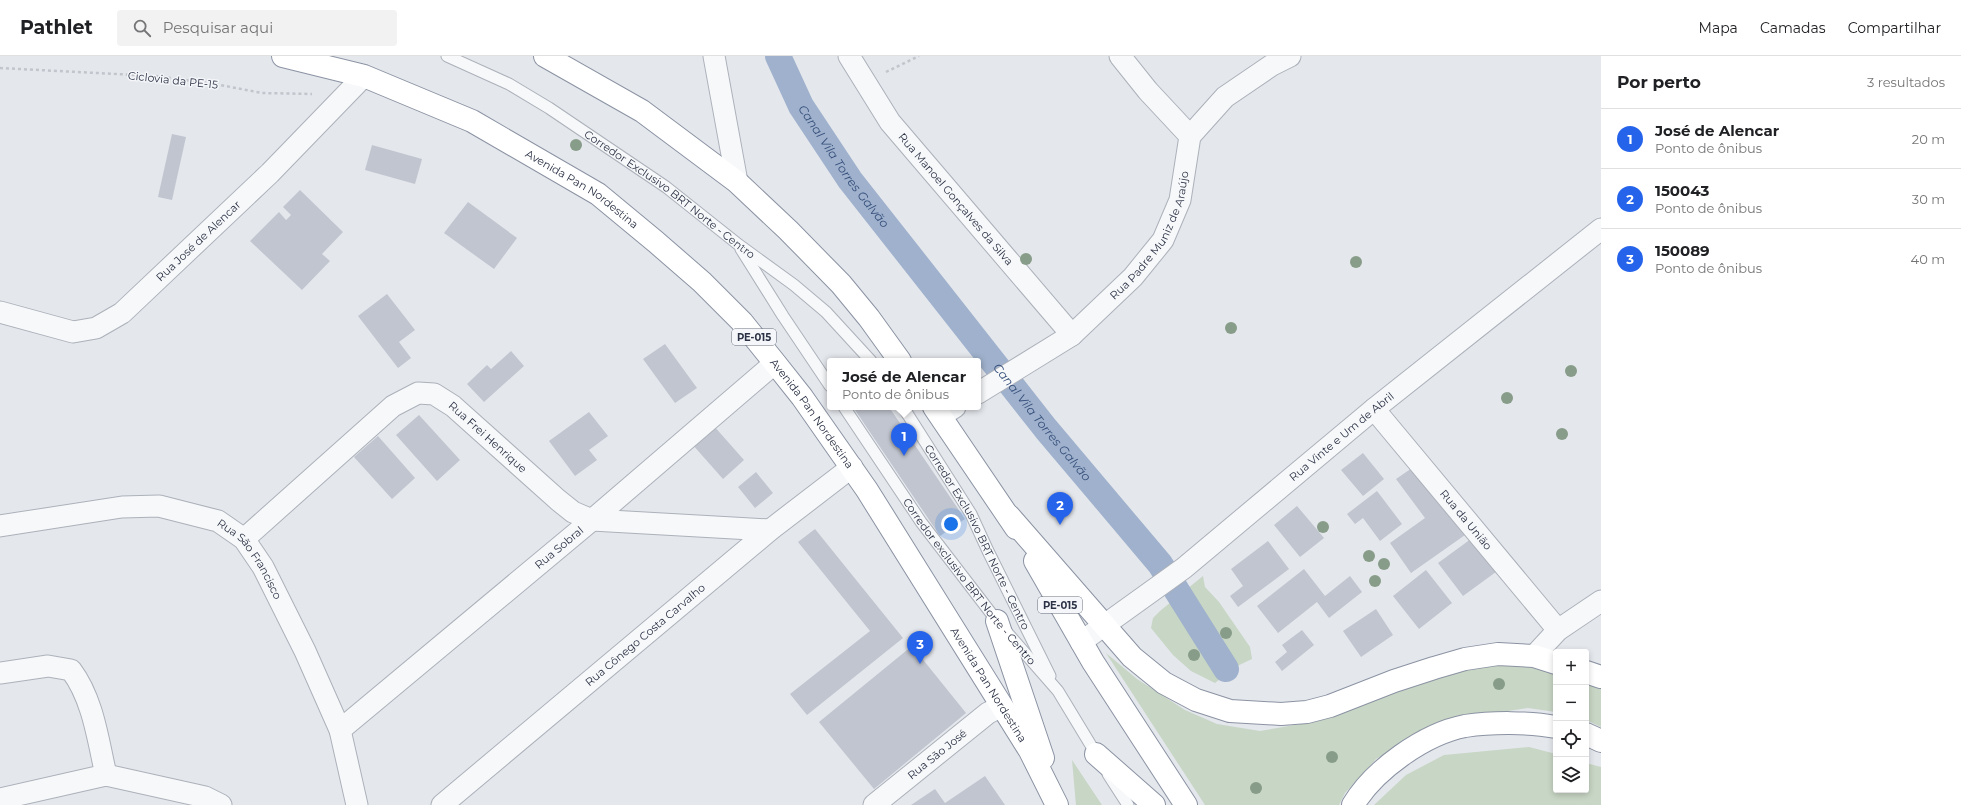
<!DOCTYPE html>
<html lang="pt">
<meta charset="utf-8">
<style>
body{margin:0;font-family:Montserrat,sans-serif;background:#f2f2f2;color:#202124}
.controls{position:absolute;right:12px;bottom:12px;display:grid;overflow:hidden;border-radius:4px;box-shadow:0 2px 6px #0003}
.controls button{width:36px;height:36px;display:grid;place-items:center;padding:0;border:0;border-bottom:1px solid #e0e0e0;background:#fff;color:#202124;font:20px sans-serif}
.you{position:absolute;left:951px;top:468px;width:14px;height:14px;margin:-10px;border:3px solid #fff;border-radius:50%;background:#1a73e8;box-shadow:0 0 0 6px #1a73e833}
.badge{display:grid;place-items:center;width:26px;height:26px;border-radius:50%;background:#2563eb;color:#fff;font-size:13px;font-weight:700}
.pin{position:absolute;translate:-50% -33px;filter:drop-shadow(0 1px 2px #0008)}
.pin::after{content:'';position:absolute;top:21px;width:14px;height:12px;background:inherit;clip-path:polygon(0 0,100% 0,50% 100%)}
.popup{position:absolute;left:827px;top:302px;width:154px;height:52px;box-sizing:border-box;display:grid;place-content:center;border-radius:4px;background:#fff;filter:drop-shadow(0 1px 3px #0005);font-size:13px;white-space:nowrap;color:#757577}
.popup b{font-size:15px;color:#202124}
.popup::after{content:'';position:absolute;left:50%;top:100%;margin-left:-8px;border:8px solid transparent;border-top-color:#fff}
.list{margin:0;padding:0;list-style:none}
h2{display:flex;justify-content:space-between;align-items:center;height:52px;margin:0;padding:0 16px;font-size:17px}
h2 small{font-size:13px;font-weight:400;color:#757577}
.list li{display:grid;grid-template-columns:26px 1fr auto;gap:12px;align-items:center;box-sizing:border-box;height:60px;padding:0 16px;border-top:1px solid #e0e0e0}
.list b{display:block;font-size:15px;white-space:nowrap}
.list p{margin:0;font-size:13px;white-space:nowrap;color:#757577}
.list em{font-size:13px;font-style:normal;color:#757577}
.icon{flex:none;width:22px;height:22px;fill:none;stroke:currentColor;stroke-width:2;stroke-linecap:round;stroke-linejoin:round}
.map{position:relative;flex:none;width:1601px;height:749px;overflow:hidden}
header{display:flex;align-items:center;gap:24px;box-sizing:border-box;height:56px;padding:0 20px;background:#fff;border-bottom:1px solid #e0e0e0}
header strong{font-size:19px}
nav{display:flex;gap:22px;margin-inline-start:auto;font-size:14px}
.search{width:280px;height:36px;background:#f2f2f2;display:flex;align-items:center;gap:10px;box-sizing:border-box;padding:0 14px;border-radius:4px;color:#757577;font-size:15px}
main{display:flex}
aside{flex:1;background:#fff}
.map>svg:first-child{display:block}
.green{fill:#c8d6c5}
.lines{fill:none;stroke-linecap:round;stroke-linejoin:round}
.canal{stroke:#9fb1cc;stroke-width:26}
.building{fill:#c1c5cf}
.lane-casing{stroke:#acb1ba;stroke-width:13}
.street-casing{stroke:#acb1ba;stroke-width:23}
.highway-casing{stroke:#8b93a3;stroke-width:24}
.path{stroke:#c2c5cb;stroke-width:2.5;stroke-dasharray:3 3;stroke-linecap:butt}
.lane{stroke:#f7f8fa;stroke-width:11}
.street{stroke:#f7f8fa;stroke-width:21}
.highway{stroke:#fff;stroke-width:22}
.tree{fill:#889d89}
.labels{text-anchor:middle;stroke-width:3;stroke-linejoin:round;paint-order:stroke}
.shield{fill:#f4f6f9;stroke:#676d7b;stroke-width:1}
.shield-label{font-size:10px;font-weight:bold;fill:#2b3245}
.street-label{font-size:11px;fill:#2b3245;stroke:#f4f6f9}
.water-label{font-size:12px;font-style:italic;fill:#344e7a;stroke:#f4f6f9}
</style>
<header>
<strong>Pathlet</strong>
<div class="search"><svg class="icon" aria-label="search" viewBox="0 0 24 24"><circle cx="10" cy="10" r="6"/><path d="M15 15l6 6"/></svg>Pesquisar aqui</div>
<nav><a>Mapa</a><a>Camadas</a><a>Compartilhar</a></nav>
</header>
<main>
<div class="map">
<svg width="1601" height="749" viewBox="0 0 1601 749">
<rect width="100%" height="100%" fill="#e4e7ec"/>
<g class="green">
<polygon points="1203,520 1205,531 1219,546 1250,591 1252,603 1235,611 1215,627 1191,615 1173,599 1151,572 1153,562 1160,555"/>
<polygon points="1106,597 1137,623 1185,654 1217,668 1260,675 1318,665 1403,633 1496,602 1556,613 1556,656 1528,652 1437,666 1376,703 1345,737 1339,749 1205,749"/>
<polygon points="1586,624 1601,630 1601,671 1586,664"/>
<polygon points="1529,691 1556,698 1556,734 1586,734 1586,707 1601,711 1601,749 1374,749 1406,719 1444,699"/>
<polygon points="1072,704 1102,749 1076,749"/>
</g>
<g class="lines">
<path class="canal" id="s1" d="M778 0 801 50 850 124 1046 373 1160 508 1226 613"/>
</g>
<g class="building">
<polygon points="172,78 186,81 172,144 158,141"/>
<polygon points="372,89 422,103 415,128 365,114"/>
<polygon points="300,134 343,176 322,198 330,205 302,234 250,185 279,156 286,164 291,159 283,151"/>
<polygon points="468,146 517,182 494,213 444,177"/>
<polygon points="387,238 415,274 399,286 411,302 398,312 358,260"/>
<polygon points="665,288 697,332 675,347 643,303"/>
<polygon points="511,295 524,310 484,346 467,328 487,309 491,313"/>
<polygon points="853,351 889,351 965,463 940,480"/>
<polygon points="589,356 608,380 589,394 597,404 575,420 549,385"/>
<polygon points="419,359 460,404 437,425 396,379"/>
<polygon points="713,369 744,404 723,423 692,388"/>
<polygon points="378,380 415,422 392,443 354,401"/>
<polygon points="1363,397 1384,423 1363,440 1341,414"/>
<polygon points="1415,410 1465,479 1411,517 1390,487 1425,462 1396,423"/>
<polygon points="756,416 773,437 755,452 738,431"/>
<polygon points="1377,435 1402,468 1380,485 1363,462 1355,468 1347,458"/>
<polygon points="1297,450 1324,482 1300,501 1274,469"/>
<polygon points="815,473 903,582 807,659 790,638 870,575 798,486"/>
<polygon points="1475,480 1500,513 1463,540 1438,507"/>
<polygon points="1268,485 1289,513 1238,551 1230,540 1243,530 1231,513"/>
<polygon points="1304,513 1325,540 1350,520 1362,536 1329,562 1317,546 1278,577 1257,550"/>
<polygon points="1426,514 1452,547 1419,573 1393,540"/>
<polygon points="1376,553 1393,579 1361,601 1343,575"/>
<polygon points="1302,574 1314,589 1282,615 1275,606 1287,596 1282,589"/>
<polygon points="912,590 966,657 874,733 819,666"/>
<polygon points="985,720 1005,749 911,749 935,733 945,747"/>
</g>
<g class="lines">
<g class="lane-casing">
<g id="lane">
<path id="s2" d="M447 0 509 28 549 52 666 131 739 189 794 229 826 256 871 305"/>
<polyline points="741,193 783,260 830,330"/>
<path id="s3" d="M844 351 921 466 997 565 1058 635 1098 701"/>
<path id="s4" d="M903 351 971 458 988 495 1050 620"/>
<polyline points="1108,718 1128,749"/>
</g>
</g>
<g class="street-casing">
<g id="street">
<polyline points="714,0 737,126"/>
<path id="s5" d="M849 0 890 66 1072 279"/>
<polyline points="1120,0 1148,35 1190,80"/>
<path id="s6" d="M0 256 73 276 96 272 122 257 270 117 364 20"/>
<path id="s7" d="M978 337 1072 279 1133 221 1163 184 1180 144 1190 80 1225 41 1272 9 1290 0"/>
<path id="s8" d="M1374 353 1558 574"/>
<polyline points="941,360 955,351"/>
<path id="s9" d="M0 470 122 451 159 450 218 465 244 483 263 511 305 595 340 674 357 749"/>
<path id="s10" d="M244 483 393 350 418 337 434 338 453 350 558 444 573 456 592 464 770 474"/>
<path id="s11" d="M1081 586 1184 512 1374 353 1601 173"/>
<polyline points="1534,600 1558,574 1601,545"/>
<path d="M0 617 48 610 71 614C93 643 98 684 106 719"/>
<path id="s12" d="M340 674 592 464 775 307"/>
<polyline points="0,743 106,719 205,741 221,749"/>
<path id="s13" d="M442 749 770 474 852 411"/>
<path id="s14" d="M874 749 988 657 1002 650"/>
</g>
</g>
<g class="highway-casing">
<g id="highway">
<path id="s15" d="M283 0 364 20 472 65 598 138 656 186 702 226 742 266 775 307 802 341 867 434 1030 695 1057 749"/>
<polyline points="545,0 642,55 737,126 788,174 841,228 869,262 900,305"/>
<polyline points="934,351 1016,472"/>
<polyline points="1009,460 1132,601 1164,627 1196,644 1230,655 1281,658 1307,656 1330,650 1394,625 1434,612 1465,603 1498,598 1534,600 1556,607"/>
<polyline points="1035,505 1093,606 1186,749"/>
<polyline points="997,565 1043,702"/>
<polyline points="1586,616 1601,621"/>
<polyline points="1586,678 1601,685"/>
<polyline points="1096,698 1154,749"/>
<path d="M1353 749C1374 714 1424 678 1465 670 1492 666 1529 666 1556 671"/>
</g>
</g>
<g class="path">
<polyline points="0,12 155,20 215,28 262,37 312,38"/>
<polyline points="886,16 919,0"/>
</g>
<use href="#lane" class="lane"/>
<use href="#street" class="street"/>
<use href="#highway" class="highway"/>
</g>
<g class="tree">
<circle cx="576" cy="89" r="6"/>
<circle cx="1026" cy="203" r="6"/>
<circle cx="1356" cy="206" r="6"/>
<circle cx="1231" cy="272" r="6"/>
<circle cx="1571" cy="315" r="6"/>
<circle cx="1507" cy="342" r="6"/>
<circle cx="1562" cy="378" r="6"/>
<circle cx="1323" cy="471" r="6"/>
<circle cx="1369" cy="500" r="6"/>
<circle cx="1384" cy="508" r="6"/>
<circle cx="1375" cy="525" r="6"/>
<circle cx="1226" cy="577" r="6"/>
<circle cx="1194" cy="599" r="6"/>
<circle cx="1499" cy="628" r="6"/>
<circle cx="1332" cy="701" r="6"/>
<circle cx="1256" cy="732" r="6"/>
</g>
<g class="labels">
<g class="shield">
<rect x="732" y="273" width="44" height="16" rx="3"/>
<rect x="1038" y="541" width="44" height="16" rx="3"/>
</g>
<g class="shield-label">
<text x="754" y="285">PE-015</text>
<text x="1060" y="553">PE-015</text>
</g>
<g class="street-label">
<text transform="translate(173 24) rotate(6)" y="4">Ciclovia da PE-15</text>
<text dy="4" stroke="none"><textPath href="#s15" startOffset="330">Avenida Pan Nordestina</textPath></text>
<text dy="4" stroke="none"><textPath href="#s2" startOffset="263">Corredor Exclusivo BRT Norte - Centro</textPath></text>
<text dy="4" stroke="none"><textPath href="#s5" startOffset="179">Rua Manoel Gonçalves da Silva</textPath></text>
<text dy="4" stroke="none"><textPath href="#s7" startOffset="240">Rua Padre Muniz de Araújo</textPath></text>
<text dy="4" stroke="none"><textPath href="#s6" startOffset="234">Rua José de Alencar</textPath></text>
<text dy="4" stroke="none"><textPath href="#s15" startOffset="654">Avenida Pan Nordestina</textPath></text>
<text dy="4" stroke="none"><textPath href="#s10" startOffset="313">Rua Frei Henrique</textPath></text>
<text dy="4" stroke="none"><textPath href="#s11" startOffset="332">Rua Vinte e Um de Abril</textPath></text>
<text dy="4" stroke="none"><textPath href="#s8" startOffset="144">Rua da União</textPath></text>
<text dy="4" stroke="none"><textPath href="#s4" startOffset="150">Corredor Exclusivo BRT Norte - Centro</textPath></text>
<text dy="4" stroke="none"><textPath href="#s12" startOffset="285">Rua Sobral</textPath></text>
<text dy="4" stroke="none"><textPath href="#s9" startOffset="272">Rua São Francisco</textPath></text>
<text dy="4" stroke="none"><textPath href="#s3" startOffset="215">Corredor exclusivo BRT Norte - Centro</textPath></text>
<text dy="4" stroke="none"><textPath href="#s13" startOffset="265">Rua Cônego Costa Carvalho</textPath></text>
<text dy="4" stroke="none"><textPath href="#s15" startOffset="978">Avenida Pan Nordestina</textPath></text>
<text dy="4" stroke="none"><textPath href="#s14" startOffset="81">Rua São José</textPath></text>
</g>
<g class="water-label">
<text dy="4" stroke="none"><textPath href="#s1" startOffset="129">Canal Vila Torres Galvão</textPath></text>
<text dy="4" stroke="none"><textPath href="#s1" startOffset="453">Canal Vila Torres Galvão</textPath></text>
</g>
</g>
</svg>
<div class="controls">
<button>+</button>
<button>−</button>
<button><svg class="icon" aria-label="locate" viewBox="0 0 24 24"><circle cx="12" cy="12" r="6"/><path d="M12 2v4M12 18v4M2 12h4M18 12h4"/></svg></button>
<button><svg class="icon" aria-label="layers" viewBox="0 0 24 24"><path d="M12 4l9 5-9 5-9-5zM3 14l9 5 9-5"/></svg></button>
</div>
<div class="you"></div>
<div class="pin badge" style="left:904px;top:400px">1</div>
<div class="popup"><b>José de Alencar</b>Ponto de ônibus</div>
<div class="pin badge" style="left:1060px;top:469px">2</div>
<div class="pin badge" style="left:920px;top:608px">3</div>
</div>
<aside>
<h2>Por perto<small>3 resultados</small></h2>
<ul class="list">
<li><span class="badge">1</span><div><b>José de Alencar</b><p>Ponto de ônibus</p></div><em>20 m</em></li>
<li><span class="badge">2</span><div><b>150043</b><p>Ponto de ônibus</p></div><em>30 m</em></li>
<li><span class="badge">3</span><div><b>150089</b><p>Ponto de ônibus</p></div><em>40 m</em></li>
</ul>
</aside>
</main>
